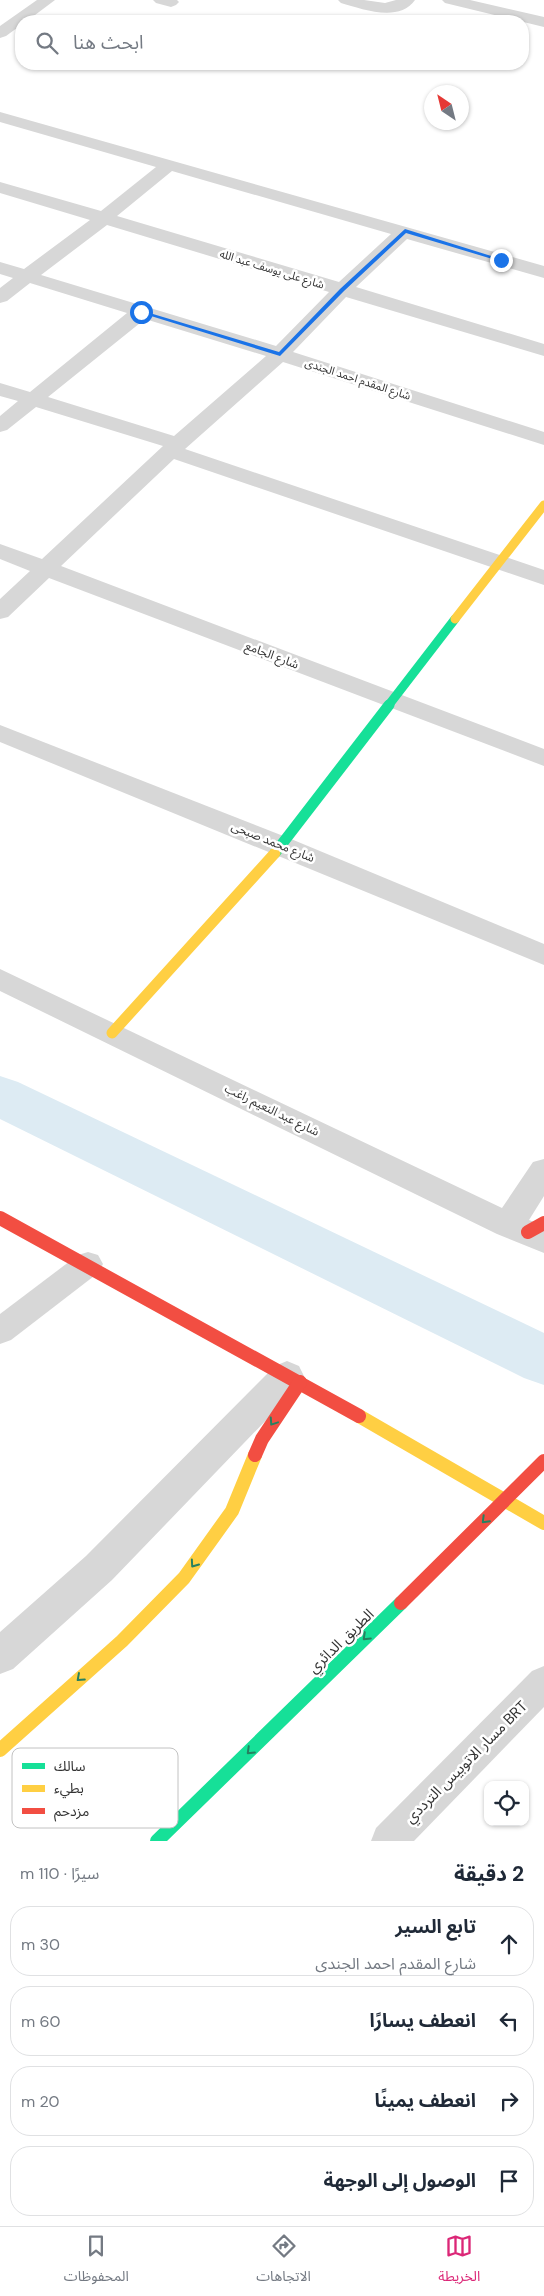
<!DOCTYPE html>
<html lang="ar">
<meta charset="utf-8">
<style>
body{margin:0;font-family:"DM Sans","Noto Sans Arabic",sans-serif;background:#f6f6f7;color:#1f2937;direction:rtl}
.controls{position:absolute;right:15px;bottom:15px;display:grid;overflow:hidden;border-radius:10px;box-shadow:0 1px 4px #0004}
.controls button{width:45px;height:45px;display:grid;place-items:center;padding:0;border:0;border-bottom:1px solid #e0e1e3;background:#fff;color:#1f2937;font:25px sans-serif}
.compass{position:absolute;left:424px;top:85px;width:45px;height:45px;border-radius:50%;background:#fff;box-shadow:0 1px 4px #0004;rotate:325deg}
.stop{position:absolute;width:15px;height:15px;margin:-11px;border:4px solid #1a73e8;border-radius:50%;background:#fff}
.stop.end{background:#1a73e8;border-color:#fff;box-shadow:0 1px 5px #0008}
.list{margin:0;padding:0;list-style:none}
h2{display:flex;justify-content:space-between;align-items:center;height:65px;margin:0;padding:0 20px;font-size:21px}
h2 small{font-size:16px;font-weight:400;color:#747a83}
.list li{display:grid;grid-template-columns:32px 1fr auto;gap:15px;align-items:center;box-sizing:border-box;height:70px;margin:0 10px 10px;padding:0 10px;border:1px solid #e0e1e3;border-radius:20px}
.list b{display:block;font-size:19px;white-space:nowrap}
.list p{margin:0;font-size:16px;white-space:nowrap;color:#747a83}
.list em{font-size:16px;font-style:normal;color:#747a83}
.icon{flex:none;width:28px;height:28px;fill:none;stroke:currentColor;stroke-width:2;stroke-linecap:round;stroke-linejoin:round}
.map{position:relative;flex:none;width:544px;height:1841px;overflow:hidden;direction:ltr}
.search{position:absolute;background:#fff;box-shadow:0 1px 4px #0004;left:15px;right:15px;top:15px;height:55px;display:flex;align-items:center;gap:12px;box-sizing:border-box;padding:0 18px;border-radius:20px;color:#747a83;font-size:19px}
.sheet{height:385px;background:#fff}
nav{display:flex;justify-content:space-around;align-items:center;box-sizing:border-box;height:70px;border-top:1px solid #e0e1e3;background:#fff;font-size:14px;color:#747a83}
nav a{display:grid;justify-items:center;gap:2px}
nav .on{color:#db2777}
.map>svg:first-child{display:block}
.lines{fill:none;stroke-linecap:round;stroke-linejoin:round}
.canal{fill:#ddebf3;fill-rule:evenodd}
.lane{fill:#d7d7d7;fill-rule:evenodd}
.street{fill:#d7d7d7;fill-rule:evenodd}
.fast-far2{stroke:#16e098;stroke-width:9}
.fast-far1{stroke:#16e098;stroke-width:11}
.fast{stroke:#16e098;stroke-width:14}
.slow-far2{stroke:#ffcf43;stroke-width:9}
.slow-far1{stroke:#ffcf43;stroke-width:11}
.slow{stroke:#ffcf43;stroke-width:14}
.jam{stroke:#f24e42;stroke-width:14}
.jam-bridge{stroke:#f24e42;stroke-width:14}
.oneway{stroke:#268160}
.route{fill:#1a73e8}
.labels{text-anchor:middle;stroke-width:5;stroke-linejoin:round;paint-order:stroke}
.far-street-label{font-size:11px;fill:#333;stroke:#fff}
.street-label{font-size:12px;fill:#333;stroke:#fff}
.near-street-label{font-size:15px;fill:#333;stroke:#fff}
.key{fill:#fff;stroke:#c2c2c2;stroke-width:1}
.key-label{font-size:14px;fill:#333}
</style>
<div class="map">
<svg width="544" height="1841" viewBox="0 0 544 1841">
<rect width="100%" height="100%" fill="#fff"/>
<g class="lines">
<polygon class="canal" points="0,1076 18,1082 544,1333 544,1385 524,1378 0,1119"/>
<g class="lane">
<polygon points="88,1252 98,1255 103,1264 98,1273 11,1340 0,1344 0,1314 78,1255"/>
<polygon points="544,1666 544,1707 414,1841 371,1841 376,1828 532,1671"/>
</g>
<g class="street">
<polygon points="37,0 55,0 27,21 21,21 21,25 6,36 0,38 0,26"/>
<polygon points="153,0 177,0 179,2 176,5 171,7 156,3"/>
<path d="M338 0H364L385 3 396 0H415C399 23 362 9 341 3Z"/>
<polygon points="442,0 470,0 544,17 544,27 445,3"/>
<path d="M0 112 544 266V278L407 239 356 287 544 344V356L346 297 293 352 544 432V445L283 362 185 449 544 570V585L174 459 61 566 544 749V766L49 578 8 617 0 619V599L30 571 0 559V544L42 559 163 446 36 407 7 430 0 432V416L18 401 0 396V383L30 392 127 313 30 283 7 301 0 303V288L13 278 0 274V262L24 269 90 220 0 193V182L101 211 156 167 0 122ZM172 171 391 234 339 282 117 216ZM107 225 329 292 276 346 41 275ZM145 319 266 356 174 436 48 397Z"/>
<polygon points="0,725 291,839 544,944 544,965 0,742"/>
<polygon points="0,969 502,1208 533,1162 544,1159 544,1196 529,1220 544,1226 544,1253 497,1234 0,991"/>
<polygon points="287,1361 299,1366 304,1376 299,1386 112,1580 13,1669 0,1674 0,1632 86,1556 275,1366"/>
</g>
<polyline class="fast-far2" points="388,706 455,619"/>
<polyline class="fast-far1" points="275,853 389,705"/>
<polyline class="fast" points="157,1841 401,1603"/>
<polyline class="slow-far2" points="455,619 544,505"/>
<polyline class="slow-far1" points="112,1033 275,853"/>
<g class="slow">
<polyline points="359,1416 544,1523"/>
<polyline points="0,1750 122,1641 184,1578 232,1511 255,1455"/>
</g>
<g class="jam">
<polyline points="0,1218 359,1416"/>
<polyline points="528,1232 544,1223"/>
<polyline points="255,1455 262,1439 300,1382"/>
</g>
<polyline class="jam-bridge" points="401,1603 544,1461"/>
</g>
<defs><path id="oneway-chevron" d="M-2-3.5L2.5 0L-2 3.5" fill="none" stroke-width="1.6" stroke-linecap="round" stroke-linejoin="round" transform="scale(1.25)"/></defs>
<g class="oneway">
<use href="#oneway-chevron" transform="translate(273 1422) rotate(124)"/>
<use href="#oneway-chevron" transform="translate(485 1520) rotate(135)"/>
<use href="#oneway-chevron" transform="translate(194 1564) rotate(125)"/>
<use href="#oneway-chevron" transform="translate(366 1637) rotate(136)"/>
<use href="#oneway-chevron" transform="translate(80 1678) rotate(138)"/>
<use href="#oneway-chevron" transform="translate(250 1751) rotate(136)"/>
</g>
<polygon class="route" points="405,229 504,260 499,261 406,233 344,291 280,356 138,312 143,311 279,352 340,289"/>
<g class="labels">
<g class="far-street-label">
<text transform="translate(272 269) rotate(17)" y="4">شارع على يوسف عبد الله</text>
<text transform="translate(358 379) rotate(18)" y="4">شارع المقدم احمد الجندى</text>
</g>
<g class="street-label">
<text transform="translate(272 655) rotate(21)" y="4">شارع الجامع</text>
<text transform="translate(273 842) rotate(22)" y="4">شارع محمد صبحى</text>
<text transform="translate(272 1110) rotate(26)" y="4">شارع عبد النعيم راغب</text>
</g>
<g class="near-street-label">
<text transform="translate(341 1641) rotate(-44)" y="5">الطريق الدائري</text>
<text transform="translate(466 1762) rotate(-45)" y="5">مسار الاتوبيس الترددي BRT</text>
</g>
</g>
<rect x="12" y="1748" width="166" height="80" rx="8" class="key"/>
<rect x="22" y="1763" width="23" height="6" fill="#16e098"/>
<rect x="22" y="1785" width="23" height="7" fill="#ffcf43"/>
<rect x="22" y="1808" width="23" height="6" fill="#f24e42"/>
<g class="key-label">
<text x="54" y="1771">سالك</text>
<text x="54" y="1793">بطيء</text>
<text x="54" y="1816">مزدحم</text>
</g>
</svg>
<div class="controls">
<button><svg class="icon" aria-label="locate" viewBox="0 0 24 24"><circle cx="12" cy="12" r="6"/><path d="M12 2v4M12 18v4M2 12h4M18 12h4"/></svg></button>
</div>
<svg class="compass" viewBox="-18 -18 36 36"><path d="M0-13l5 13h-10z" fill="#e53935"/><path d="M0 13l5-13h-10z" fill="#747a83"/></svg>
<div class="stop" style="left:141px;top:312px"></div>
<div class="stop end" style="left:501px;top:260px"></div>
<div class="search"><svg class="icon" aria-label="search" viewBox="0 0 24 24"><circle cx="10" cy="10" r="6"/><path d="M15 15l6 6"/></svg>ابحث هنا</div>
</div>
<section class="sheet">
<h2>2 دقيقة<small>سيرًا · 110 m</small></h2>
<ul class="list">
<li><svg class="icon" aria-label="ahead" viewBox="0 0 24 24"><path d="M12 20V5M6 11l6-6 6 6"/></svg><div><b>تابع السير</b><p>شارع المقدم احمد الجندى</p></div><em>30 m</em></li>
<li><svg class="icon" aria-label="left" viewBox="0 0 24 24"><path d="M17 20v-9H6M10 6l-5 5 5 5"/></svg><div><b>انعطف يسارًا</b></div><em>60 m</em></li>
<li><svg class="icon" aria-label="right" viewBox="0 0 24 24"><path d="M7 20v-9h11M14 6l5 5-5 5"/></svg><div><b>انعطف يمينًا</b></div><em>20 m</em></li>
<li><svg class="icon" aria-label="arrive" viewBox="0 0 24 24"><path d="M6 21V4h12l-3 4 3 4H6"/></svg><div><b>الوصول إلى الوجهة</b></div></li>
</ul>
</section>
<nav>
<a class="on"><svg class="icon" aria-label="map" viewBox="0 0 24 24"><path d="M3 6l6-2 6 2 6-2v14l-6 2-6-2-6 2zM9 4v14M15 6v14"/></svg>الخريطة</a>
<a><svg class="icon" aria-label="directions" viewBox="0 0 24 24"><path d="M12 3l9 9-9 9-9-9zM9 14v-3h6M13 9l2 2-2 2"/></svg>الاتجاهات</a>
<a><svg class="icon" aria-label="saved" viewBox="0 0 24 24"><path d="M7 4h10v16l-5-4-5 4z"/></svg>المحفوظات</a>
</nav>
